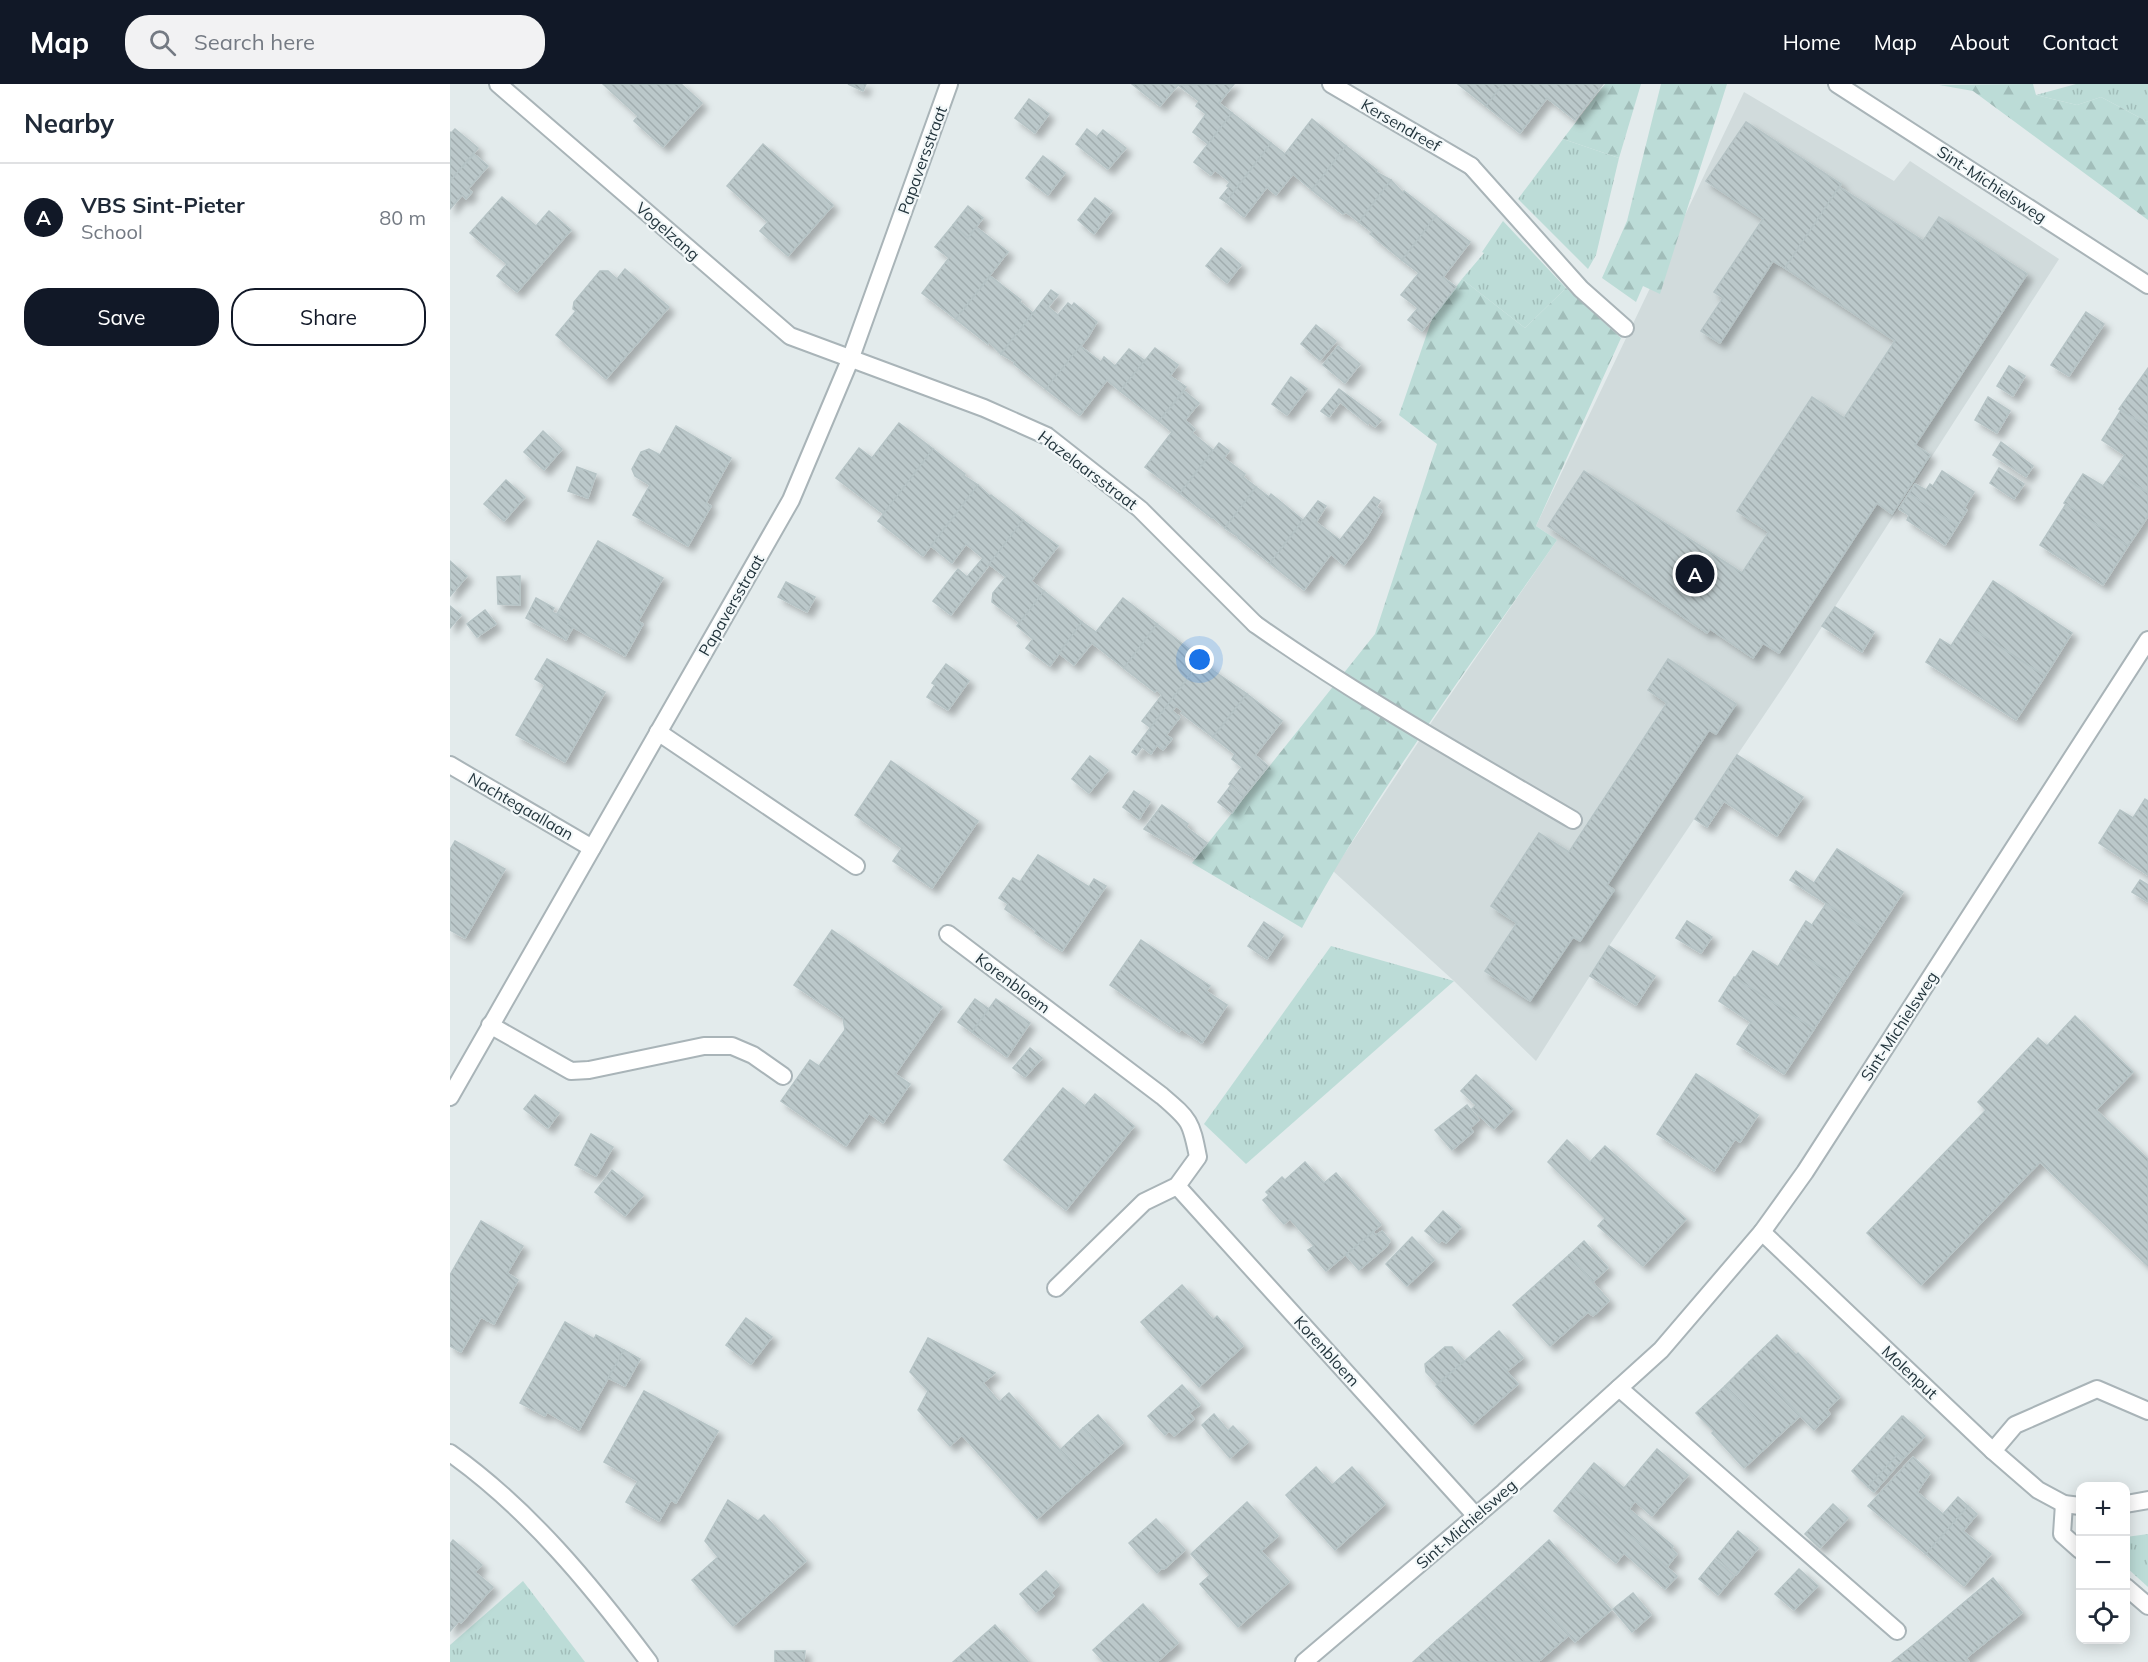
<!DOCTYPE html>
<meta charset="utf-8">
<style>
body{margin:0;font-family:Mulish,sans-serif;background:#f2f2f3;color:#1f2937}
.controls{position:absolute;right:18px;bottom:18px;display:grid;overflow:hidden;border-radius:12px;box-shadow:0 3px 15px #0003}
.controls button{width:54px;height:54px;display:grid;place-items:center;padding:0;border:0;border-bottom:2px solid #e0e1e3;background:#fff;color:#1f2937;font:30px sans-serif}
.you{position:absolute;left:750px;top:576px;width:21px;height:21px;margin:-15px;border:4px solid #fff;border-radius:50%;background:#1a73e8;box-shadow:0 0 0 9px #1a73e833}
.badge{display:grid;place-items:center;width:39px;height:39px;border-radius:50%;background:#111827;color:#fff;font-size:20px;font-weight:700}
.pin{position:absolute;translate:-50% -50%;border:3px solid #fff;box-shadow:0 2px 6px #0006}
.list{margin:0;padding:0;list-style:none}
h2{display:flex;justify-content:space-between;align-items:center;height:78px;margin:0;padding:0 24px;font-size:26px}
h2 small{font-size:20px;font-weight:400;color:#747a83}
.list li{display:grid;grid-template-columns:39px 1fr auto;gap:18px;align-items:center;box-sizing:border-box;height:108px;padding:0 24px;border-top:2px solid #e0e1e3}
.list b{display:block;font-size:22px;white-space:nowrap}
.list p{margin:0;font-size:20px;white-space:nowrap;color:#747a83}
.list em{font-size:20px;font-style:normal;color:#747a83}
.actions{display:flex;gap:12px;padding:18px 24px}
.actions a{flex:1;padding:14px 0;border:2px solid #111827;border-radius:24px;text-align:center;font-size:21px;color:#111827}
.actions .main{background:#111827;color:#fff}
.icon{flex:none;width:33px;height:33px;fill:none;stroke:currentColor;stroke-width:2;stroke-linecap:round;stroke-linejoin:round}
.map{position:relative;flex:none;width:1698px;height:1578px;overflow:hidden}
header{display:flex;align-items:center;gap:36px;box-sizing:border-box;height:84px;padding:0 30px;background:#111827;color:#fff}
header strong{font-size:28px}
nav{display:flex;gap:33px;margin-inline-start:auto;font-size:21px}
.search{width:420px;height:54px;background:#f2f2f3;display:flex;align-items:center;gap:15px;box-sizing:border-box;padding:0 21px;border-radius:24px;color:#747a83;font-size:22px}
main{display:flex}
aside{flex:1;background:#fff}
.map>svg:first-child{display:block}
.built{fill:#d1dbdc}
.grass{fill:url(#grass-tufts)}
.forest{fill:url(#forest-firs)}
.building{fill:url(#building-back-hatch);stroke:#b5c3c5;stroke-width:1.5;filter:url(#shadow)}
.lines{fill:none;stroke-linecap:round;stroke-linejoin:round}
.service-casing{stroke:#a9b4b8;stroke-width:20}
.minor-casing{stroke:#a9b4b8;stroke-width:20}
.service{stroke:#fff;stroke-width:16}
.minor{stroke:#fff;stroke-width:16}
.labels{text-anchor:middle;stroke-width:4.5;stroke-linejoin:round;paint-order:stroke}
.street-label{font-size:16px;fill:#23353d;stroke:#f3f8f9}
</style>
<header>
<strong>Map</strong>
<div class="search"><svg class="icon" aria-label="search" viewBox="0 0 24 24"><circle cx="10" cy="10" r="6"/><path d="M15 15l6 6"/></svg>Search here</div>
<nav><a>Home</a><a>Map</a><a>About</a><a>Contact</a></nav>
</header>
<main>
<aside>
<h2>Nearby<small></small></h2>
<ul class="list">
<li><span class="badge">A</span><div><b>VBS Sint-Pieter</b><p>School</p></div><em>80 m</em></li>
</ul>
<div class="actions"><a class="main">Save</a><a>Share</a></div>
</aside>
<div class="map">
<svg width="1698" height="1578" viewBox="0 0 1698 1578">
<defs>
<pattern id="grass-tufts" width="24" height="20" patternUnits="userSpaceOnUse" patternTransform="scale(1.5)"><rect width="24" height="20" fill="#bcdcd7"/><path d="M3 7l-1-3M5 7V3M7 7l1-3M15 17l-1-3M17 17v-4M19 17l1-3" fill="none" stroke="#a1bdb9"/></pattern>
<pattern id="forest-firs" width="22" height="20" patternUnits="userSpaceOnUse" patternTransform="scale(1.5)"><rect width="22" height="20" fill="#bcdcd7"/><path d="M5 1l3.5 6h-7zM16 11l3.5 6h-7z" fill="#a1bdb9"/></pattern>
<pattern id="building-back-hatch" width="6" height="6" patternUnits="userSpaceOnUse" patternTransform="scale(1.5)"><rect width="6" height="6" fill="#bbc8ca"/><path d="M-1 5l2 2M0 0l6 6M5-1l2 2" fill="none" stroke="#a0acae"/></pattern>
<filter id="shadow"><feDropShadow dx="5.5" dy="5.5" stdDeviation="3" flood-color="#0004"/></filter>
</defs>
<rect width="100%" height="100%" fill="#e3ebec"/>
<polygon class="built" points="1294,8 1444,97 1460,77 1609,175 1339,594 1159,862 1086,977 1004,897 883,787 983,636 1107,456 1086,442"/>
<g class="grass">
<polygon points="1626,0 1698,0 1698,38 1651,13 1627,21 1586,11"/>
<polygon points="1113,55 1169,74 1146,171 1138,185 1068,115"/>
<polygon points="1053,137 1116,204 1075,244 1012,195 1034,169 1032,168"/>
<polygon points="881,862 1004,897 796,1080 754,1040"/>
<polygon points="1698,1450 1698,1503 1676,1483 1676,1453"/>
<polygon points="73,1497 135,1578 0,1578 0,1561"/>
</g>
<g class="forest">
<polygon points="1155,0 1191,0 1169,74 1113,55"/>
<polygon points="1211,0 1277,0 1210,210 1193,202 1186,218 1152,194 1177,137"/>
<polygon points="1583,0 1586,11 1627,21 1651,13 1698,38 1698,136 1523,7 1489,1"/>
<path d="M1012 195 1075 244 1116 204 1171 254 1086 442 1107 456C1019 583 925 709 852 844L742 779 925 550 987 360 949 331 982 235Z"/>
</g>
<g class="building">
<polygon points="153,0 231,0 252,19 213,63 184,37 188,32"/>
<polygon points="398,0 416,0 413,7"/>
<polygon points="682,0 729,0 710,22"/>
<polygon points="784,0 769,19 782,29 758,60 743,48 756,30 746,22 749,17 728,1"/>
<polygon points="1008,0 1053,0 1036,22"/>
<polygon points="1053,0 1153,0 1125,36 1097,14 1070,49 1036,22"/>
<polygon points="579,15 599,30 585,49 565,34"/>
<polygon points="782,29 821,59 776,118 770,114 779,103 777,102 780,98 765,86 761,91 744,78"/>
<polygon points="862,35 896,62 862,106 843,90 826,111 817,103 794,133 776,118 821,59 835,70"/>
<polygon points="1296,38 1391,100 1335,184 1323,177 1270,259 1251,247 1273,214 1264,208 1313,135 1256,97"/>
<polygon points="5,45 28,64 0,97 0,48 1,49"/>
<polygon points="637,45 647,53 653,46 676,64 658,85 626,60"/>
<polygon points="313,60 383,121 338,172 310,147 318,138 277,102"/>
<polygon points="896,62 927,86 926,88 941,96 909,138 896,128 893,130 862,106"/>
<polygon points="24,70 38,82 18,105 22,108 16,115 12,111 0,125 0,97"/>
<polygon points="593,72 615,89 598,111 576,94"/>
<polygon points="941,96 953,109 954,107 986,132 952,176 920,150 922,148 909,138"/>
<polygon points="1389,103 1473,157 1489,133 1577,190 1465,361 1480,371 1442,430 1427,419 1329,569 1313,559 1303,574 1260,545 1257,549 1098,442 1134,387 1292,489 1319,448 1287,427 1362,313 1394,334 1445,257 1335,184"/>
<polygon points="52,113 86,142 99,127 121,146 67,208 47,192 57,180 20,149"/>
<polygon points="645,114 662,127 644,150 628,136"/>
<polygon points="518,122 533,134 518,154 503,141"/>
<polygon points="986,132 1020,158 993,193 1006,203 972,247 958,236 968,224 951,211 969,189 952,176"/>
<polygon points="503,141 518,154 526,143 558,168 506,235 472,209 499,174 485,163"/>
<polygon points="771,164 791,181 777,199 756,182"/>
<polygon points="175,185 219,223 156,295 106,251 126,227 123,225 124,218 150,187 158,187 167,195"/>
<polygon points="540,192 571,216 570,218 583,229 551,270 539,258 538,260 506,235"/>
<polygon points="601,206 608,211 598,223 608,231 618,219 622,222 624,219 647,238 638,253 596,305 564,280 565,278 551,270"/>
<polygon points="1636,228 1654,240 1619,292 1601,281"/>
<polygon points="866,241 886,257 870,276 851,260"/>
<polygon points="630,262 651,278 654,273 665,282 679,265 695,277 670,307 657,296 630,331 596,305"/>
<polygon points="888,262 910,280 895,299 873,281"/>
<polygon points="705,264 728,281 720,292 736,303 709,337 670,307"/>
<polygon points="1559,282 1575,292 1563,312 1547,302"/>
<polygon points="1698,284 1698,343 1669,325"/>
<polygon points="841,293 857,305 837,331 822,320"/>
<polygon points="889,305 931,336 925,343 919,338 918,340 890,318 879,333 871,327"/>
<polygon points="734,307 749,319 735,336 745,345 742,349 763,366 730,409 695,383 722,348 709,337"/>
<polygon points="1538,313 1560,327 1547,349 1525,336"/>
<polygon points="1671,326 1698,343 1698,409 1664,387 1675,371 1652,356"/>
<polygon points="449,339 483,365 434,430 386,394 409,364 422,374"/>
<polygon points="226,342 281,374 256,419 261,422 238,462 183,431 200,401 185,392 182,385 191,368 199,365 210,371"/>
<polygon points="93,347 112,365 94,386 74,368"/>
<polygon points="1551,358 1583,382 1576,393 1543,371"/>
<polygon points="769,359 779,367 774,374 795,390 793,393 806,403 775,444 763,433 762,434 730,409"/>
<polygon points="483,365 515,390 514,392 528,401 473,472 428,437"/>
<polygon points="127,383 146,390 138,414 118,407"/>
<polygon points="1549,384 1574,400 1564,415 1540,399"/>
<polygon points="1492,387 1524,408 1514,424 1517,426 1507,442 1459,409 1465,400 1476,406 1480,400 1483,402"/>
<polygon points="1664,387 1698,409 1698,432 1678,462 1614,419 1633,390 1653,402"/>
<polygon points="56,396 75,413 54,437 34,420"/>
<polygon points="528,401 540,412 541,411 573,436 501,531 483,517 508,485 517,493 533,474 516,460 502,479 481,462"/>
<polygon points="806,403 819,413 821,410 853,436 820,479 788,454 789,453 775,444"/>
<polygon points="1459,409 1507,442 1495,461 1457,436 1459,431 1449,425"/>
<polygon points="924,413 930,417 926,423 932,427 917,452 894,481 881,470 854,506 820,479 868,417 876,422 866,438 890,456"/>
<polygon points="1616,420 1678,462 1653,501 1590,461"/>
<polygon points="573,436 608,462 581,497 594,507 570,539 542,518 543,509 556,493 539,480"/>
<polygon points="148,457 213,494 188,537 193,540 175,572 123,543 118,540 120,537 107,530"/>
<polygon points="0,477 17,492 0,512"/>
<polygon points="70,492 70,521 48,520 47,493"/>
<polygon points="1543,497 1622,549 1595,592 1515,540"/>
<polygon points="336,498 365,513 357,528 328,513"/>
<polygon points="594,507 632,538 600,582 576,564 583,555 567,542"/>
<polygon points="86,514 104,524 102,528 120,537 118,540 123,543 116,556 76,534"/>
<polygon points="673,514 707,540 674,584 642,559 624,581 609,569 632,538 646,548"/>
<polygon points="0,522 11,531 0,544"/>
<polygon points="1385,523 1424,548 1412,568 1372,542"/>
<polygon points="35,526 46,540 27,553 17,540"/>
<polygon points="707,540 739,565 738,567 752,575 701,644 692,637 712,611 707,606 705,608 674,584"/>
<polygon points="1515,540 1595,592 1566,636 1476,578 1490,555 1501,562"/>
<polygon points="97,575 155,608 115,678 66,651 95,601 85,595"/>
<polygon points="752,575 764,587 797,610 763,653 731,629 733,627 726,622 722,627 730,633 716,651 722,655 713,666 707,661 701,670 692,663 686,671 682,668"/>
<polygon points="1218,575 1286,620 1266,650 1259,646 1157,801 1164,806 1130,857 1123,853 1080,917 1035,887 1067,839 1041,822 1089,749 1119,768 1217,619 1198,606"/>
<polygon points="496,580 519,597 498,626 477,613 485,601 482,599"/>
<polygon points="797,610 832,637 805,671 818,682 794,712 779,700 792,683 782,675 785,670 763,653"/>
<polygon points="1287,671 1353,713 1327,752 1274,717 1257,743 1245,735"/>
<polygon points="640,672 658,686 639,709 622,695"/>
<polygon points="441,677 528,737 482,804 443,777 452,764 405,731"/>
<polygon points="781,701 794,712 782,729 768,718"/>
<polygon points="684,707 700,718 689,735 673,723"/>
<polygon points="1695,715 1698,717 1698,791 1649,759 1670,726 1683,734"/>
<polygon points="712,721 738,740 736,743 757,759 745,774 694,745"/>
<polygon points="5,757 55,785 15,854 0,846 0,766"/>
<polygon points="1387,765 1453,808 1425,851 1340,796 1346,787 1364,799"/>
<polygon points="588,771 639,803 644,795 656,802 612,867 585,849 586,847 555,825 558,820 549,814 563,794 570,798"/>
<polygon points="1690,796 1698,801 1698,818 1682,808"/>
<polygon points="1376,820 1425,851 1394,898 1340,863 1356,837 1362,841"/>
<polygon points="1237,837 1262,853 1251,869 1226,854"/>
<polygon points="814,838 833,851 817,875 798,862"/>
<polygon points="382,846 492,923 445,990 460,1000 433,1039 419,1029 396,1062 331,1017 360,976 369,982 395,946 393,934 344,901"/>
<polygon points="691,856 760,902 756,907 777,921 752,959 731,945 729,948 660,901"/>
<polygon points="1159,862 1205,892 1186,921 1140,892"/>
<polygon points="1340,863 1394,898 1364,945 1285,894 1303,867 1328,883"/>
<polygon points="1284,893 1364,945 1334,990 1287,960 1301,938 1269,917"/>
<polygon points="525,915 539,925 522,948 508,938"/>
<polygon points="546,915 580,939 557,973 522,948"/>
<polygon points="1625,932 1683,988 1646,1026 1698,1075 1698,1182 1590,1078 1471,1201 1417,1149 1536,1026 1528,1018 1588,954 1597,962"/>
<polygon points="580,964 592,974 575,993 563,984"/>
<polygon points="1246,990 1308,1031 1290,1058 1285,1055 1264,1087 1207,1050"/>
<polygon points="1026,991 1063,1025 1044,1045 1022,1025 1026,1021 1011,1007"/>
<polygon points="613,1004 635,1022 645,1010 684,1042 616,1126 554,1076"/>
<polygon points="85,1011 109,1029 98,1044 74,1025"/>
<polygon points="1017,1021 1029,1036 1020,1044 1023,1048 1002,1066 985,1046"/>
<polygon points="141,1050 163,1063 146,1092 125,1081"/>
<polygon points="1117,1056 1140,1078 1155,1062 1236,1135 1193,1182 1148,1142 1155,1134 1098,1078"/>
<polygon points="855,1078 874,1099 886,1089 931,1141 876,1187 858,1166 864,1162 840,1135 834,1140 813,1116 819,1111 816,1108 832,1093 835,1096"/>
<polygon points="162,1086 193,1111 175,1132 145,1108"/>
<polygon points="993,1127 1011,1143 996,1159 992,1156 989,1159 975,1147"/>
<polygon points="31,1137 73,1162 57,1189 68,1196 44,1240 31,1233 11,1268 0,1262 0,1191"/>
<polygon points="932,1147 940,1157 936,1163 909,1186 896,1171 923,1148 926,1151"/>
<polygon points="962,1153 984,1176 957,1202 936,1180"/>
<polygon points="1134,1157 1158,1184 1143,1198 1119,1171"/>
<polygon points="1119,1171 1159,1217 1143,1232 1138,1228 1100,1262 1063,1221"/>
<polygon points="732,1201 763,1236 767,1232 793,1262 749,1303 691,1238"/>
<polygon points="296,1234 322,1253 301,1280 276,1261"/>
<polygon points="115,1238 144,1255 146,1251 174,1266 129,1346 97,1328 95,1332 70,1319"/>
<polygon points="1049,1247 1073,1274 1056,1288 1033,1261"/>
<polygon points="1327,1251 1346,1271 1348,1269 1390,1313 1377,1326 1380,1330 1364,1346 1299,1278"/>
<polygon points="478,1254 545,1289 533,1299 549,1318 559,1309 634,1393 587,1435 512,1351 500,1362 468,1326 478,1307 460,1288"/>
<polygon points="1033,1261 1068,1300 1022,1341 986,1302"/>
<polygon points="995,1263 1002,1263 1014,1277 987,1300 976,1288 975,1280"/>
<polygon points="174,1266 190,1275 175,1302 158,1294"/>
<polygon points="1299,1278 1350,1332 1325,1355 1275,1302"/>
<polygon points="732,1301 750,1321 739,1329 744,1335 724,1352 719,1347 715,1351 698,1332"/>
<polygon points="1275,1302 1325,1355 1294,1384 1262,1349 1264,1347 1246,1329"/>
<polygon points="194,1307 268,1347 226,1419 221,1416 209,1437 176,1418 188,1397 154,1378"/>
<polygon points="764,1330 778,1347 783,1342 798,1358 780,1374 752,1341"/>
<polygon points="648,1331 673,1359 658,1372 633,1344"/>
<polygon points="1452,1332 1433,1355 1454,1374 1448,1370 1418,1403 1402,1387"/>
<polygon points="1453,1332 1475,1352 1454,1374 1433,1355"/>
<polygon points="633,1344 658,1372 634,1393 610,1366"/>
<polygon points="1207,1365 1238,1391 1202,1432 1185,1417 1179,1425 1223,1462 1222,1465 1227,1470 1217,1483 1124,1403 1144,1379 1174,1404"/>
<polygon points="1448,1370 1453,1375 1424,1408 1418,1403"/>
<polygon points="1463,1373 1480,1389 1467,1408 1493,1430 1508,1413 1518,1422 1476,1470 1418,1422"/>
<polygon points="866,1383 882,1401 902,1383 935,1420 885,1466 836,1411"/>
<polygon points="1124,1403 1227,1492 1215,1505 1174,1469 1166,1479 1104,1427"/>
<polygon points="278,1416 308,1437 314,1431 356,1477 283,1542 242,1496 268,1473 255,1457"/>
<polygon points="797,1418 828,1452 811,1467 839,1498 788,1543 750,1500 760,1491 741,1470"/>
<polygon points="1383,1420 1398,1434 1370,1464 1355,1450"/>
<polygon points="1518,1422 1527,1430 1513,1447 1541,1470 1514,1502 1476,1470"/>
<polygon points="706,1435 735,1466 714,1485 712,1484 707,1489 679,1459"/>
<polygon points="1288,1447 1308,1464 1286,1491 1266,1474"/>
<polygon points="3,1456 32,1481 25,1488 43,1503 11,1539 9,1537 0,1547 0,1460"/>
<polygon points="1099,1456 1161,1526 1125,1558 1062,1490"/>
<polygon points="1265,1475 1284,1492 1268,1511 1249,1495"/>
<polygon points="1349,1485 1368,1502 1344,1526 1325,1510"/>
<polygon points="596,1487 609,1501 601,1509 604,1512 586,1528 570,1510"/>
<polygon points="1062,1490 1119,1551 1088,1578 1075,1578 1025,1523"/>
<polygon points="1543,1494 1572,1529 1516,1574 1519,1578 1485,1578 1467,1558"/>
<polygon points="1183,1509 1201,1531 1182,1548 1163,1525"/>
<polygon points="693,1520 728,1559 707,1578 654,1578 643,1566"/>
<polygon points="1025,1523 1075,1578 1007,1578 987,1556"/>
<polygon points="545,1541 578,1578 503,1578"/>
<polygon points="987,1556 1007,1578 963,1578"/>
<polygon points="1467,1558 1485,1578 1442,1578"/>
<polygon points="325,1567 355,1567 354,1578 325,1578"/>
</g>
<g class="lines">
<g class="service-casing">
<g id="service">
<polyline points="1021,82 1131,205 1175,244"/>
<path d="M805 540C907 612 1016 673 1123 736"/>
<polyline points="208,648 406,782"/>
<polyline points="40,941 121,987 139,986 254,962 282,962 303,971 333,992"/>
<polyline points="1543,1367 1565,1341 1647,1305 1698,1327"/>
</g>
</g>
<g class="minor-casing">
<g id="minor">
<polyline points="48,0 340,252 534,324 597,352 690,425 805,540"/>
<polyline points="881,0 1021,82"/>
<polyline points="1387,0 1698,201"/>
<polyline points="0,681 142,764"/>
<path d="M498 850 712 1012C740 1036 741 1037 748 1073L727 1102 694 1118 606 1204"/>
<polyline points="0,1013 341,416 400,276 499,0"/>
<polyline points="727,1102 1026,1432"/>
<polyline points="1312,1148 1543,1367 1588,1406 1614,1420 1630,1422"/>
<polyline points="1169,1304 1447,1547"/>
<path d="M0 1369C79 1425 141 1501 199 1578"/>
<polyline points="1614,1420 1612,1450 1630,1466"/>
<polyline points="1676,1420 1698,1416"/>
<polyline points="1676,1503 1698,1522"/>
<polyline points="854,1578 1054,1408 1211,1266 1312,1148 1355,1088 1698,556"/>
</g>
</g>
<use href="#service" class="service"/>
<use href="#minor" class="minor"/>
</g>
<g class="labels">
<g class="street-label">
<text transform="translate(951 41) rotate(30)" y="6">Kersendreef</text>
<text transform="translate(472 76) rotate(-70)" y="6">Papaversstraat</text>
<text transform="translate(1542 100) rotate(33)" y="6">Sint-Michielsweg</text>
<text transform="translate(218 147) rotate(41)" y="6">Vogelzang</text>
<text transform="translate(638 386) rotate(37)" y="6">Hazelaarsstraat</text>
<text transform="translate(281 521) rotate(-60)" y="6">Papaversstraat</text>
<text transform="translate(71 722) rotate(30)" y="6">Nachtegaallaan</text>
<text transform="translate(563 899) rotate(37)" y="6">Korenbloem</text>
<text transform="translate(1449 942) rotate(-57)" y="6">Sint-Michielsweg</text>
<text transform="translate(877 1267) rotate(48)" y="6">Korenbloem</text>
<text transform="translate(1460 1288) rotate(43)" y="6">Molenput</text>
<text transform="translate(1016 1440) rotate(-41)" y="6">Sint-Michielsweg</text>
</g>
</g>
</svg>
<div class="controls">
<button>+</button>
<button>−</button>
<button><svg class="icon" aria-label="locate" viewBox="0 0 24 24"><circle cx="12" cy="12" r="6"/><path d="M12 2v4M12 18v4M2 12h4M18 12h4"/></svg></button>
</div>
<div class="you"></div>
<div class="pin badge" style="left:1245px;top:490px">A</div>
</div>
</main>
